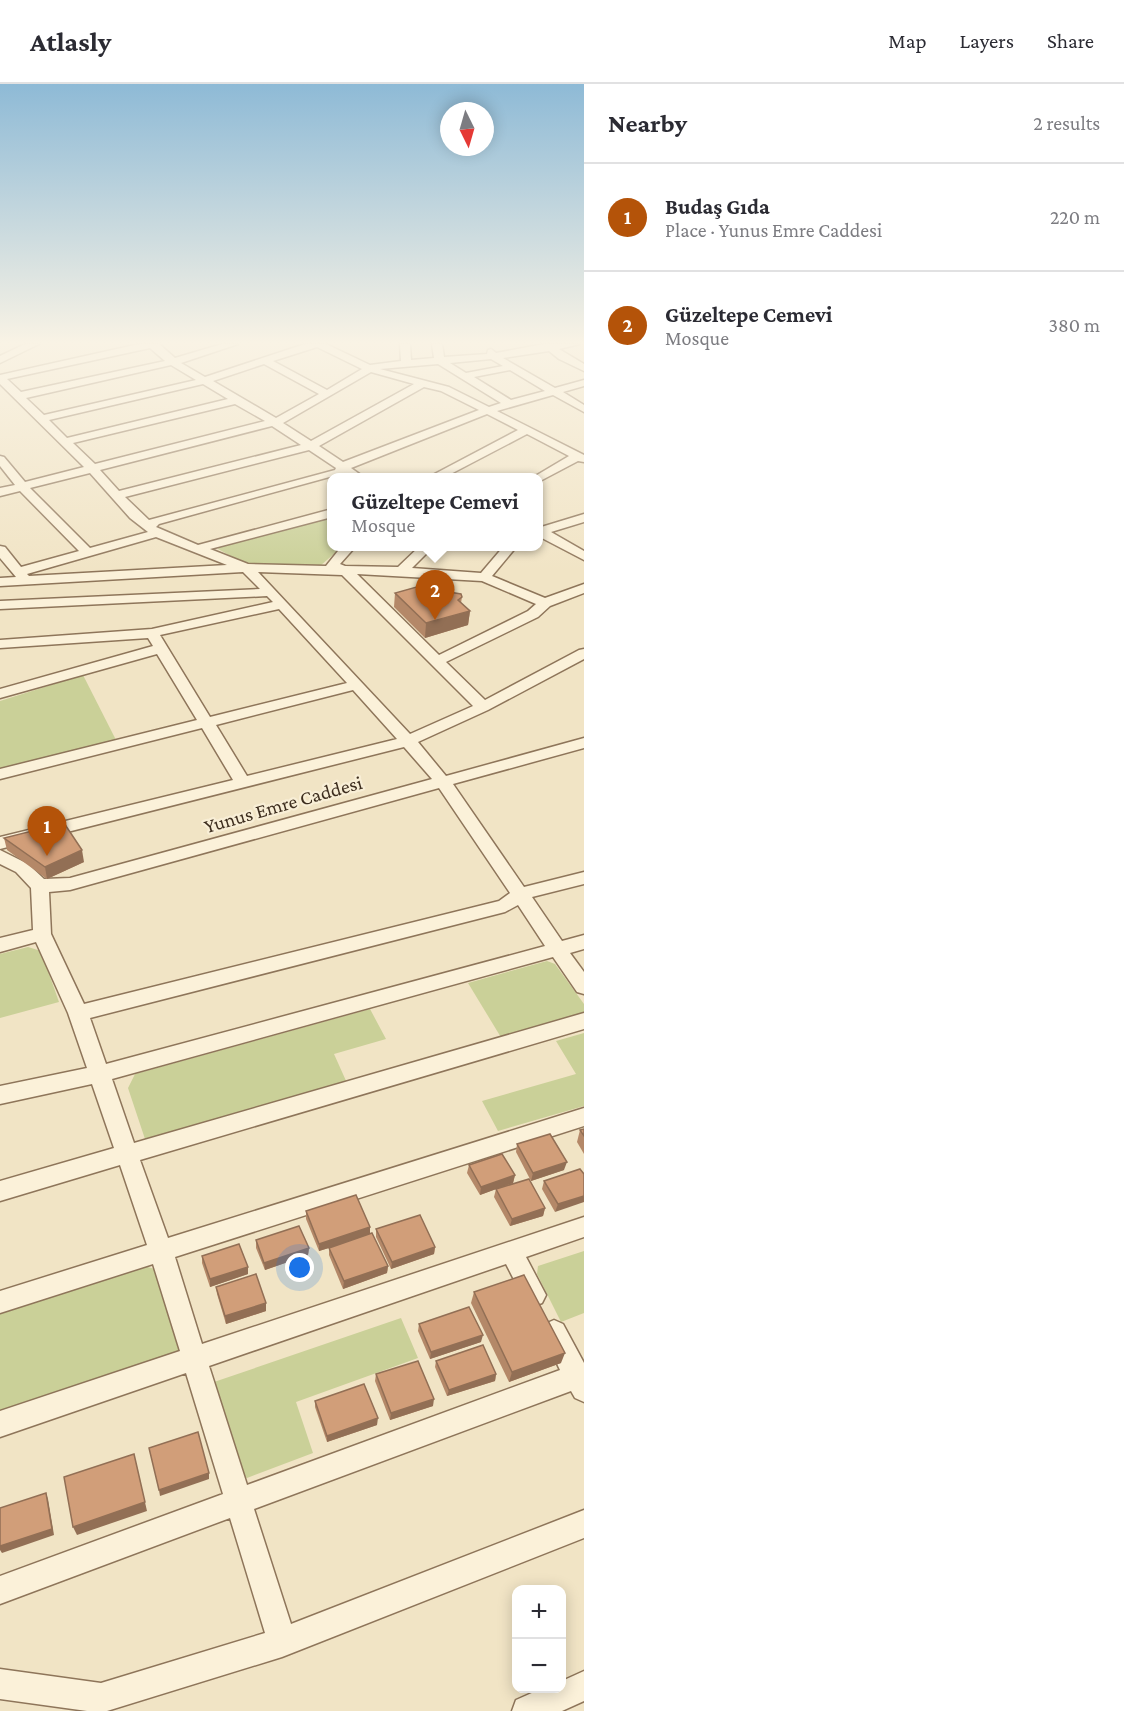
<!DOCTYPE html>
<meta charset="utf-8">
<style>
body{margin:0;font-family:"Crimson Pro",serif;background:#f2f2f3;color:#2b2b33}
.controls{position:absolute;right:18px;bottom:18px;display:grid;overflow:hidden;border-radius:12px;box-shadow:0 3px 15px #0003}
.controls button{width:54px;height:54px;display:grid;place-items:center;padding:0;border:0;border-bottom:2px solid #e1e1e2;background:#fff;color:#2b2b33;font:30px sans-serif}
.compass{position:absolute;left:440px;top:18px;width:54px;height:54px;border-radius:50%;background:#fff;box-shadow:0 3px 15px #0003;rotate:175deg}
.you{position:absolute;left:300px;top:1184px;width:21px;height:21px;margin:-15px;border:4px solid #fff;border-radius:50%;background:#1a73e8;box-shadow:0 0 0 9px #1a73e833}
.badge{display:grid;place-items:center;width:39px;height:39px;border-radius:50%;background:#b45309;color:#fff;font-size:20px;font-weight:700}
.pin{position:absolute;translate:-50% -50px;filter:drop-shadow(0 2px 3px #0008)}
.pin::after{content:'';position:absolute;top:32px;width:21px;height:18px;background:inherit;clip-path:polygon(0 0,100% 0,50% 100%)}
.popup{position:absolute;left:327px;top:389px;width:216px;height:78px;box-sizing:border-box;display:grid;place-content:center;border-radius:12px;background:#fff;filter:drop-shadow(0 2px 4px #0005);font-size:20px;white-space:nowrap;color:#7c7c81}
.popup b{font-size:22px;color:#2b2b33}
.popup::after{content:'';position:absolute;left:50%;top:100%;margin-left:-12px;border:12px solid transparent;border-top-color:#fff}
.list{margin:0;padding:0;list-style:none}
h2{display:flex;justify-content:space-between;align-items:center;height:78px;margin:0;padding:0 24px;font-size:26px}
h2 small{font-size:20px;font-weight:400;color:#7c7c81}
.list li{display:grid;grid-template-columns:39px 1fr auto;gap:18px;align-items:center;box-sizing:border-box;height:108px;padding:0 24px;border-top:2px solid #e1e1e2}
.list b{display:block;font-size:22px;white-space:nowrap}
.list p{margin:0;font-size:20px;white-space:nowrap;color:#7c7c81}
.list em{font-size:20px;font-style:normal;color:#7c7c81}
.map{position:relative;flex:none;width:584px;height:1627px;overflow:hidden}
header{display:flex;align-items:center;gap:36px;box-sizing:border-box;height:84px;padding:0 30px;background:#fff;border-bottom:2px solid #e1e1e2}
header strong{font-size:28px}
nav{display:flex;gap:33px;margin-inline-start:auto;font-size:21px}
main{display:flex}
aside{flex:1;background:#fff}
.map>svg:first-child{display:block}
.green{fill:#cad098}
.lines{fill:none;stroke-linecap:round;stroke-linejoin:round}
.minor-casing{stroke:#8e755a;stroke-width:3}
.minor{fill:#fbf1d9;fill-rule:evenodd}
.wall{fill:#b48868}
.shaded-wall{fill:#926f55}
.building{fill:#d19e79;stroke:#926f55;stroke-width:1.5}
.labels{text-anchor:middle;stroke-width:4.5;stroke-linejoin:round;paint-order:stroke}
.street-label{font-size:20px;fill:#3d2d1e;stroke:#f8eed6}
</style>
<header>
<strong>Atlasly</strong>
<nav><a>Map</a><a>Layers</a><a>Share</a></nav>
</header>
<main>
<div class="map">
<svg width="584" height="1627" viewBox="0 0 584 1627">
<rect width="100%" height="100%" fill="#f1e4c5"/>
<g class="green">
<polygon points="331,432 332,462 342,463 320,482 249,479 238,476 218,465 220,462"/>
<polygon points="83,591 116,656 0,685 0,617"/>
<polygon points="28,863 41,867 59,918 0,934 0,870"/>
<polygon points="547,877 555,880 584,920 584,931 502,955 468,899"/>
<polygon points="370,925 386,955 334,970 347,999 146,1058 128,1004 135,990"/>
<polygon points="584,949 584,1022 498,1047 482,1017 576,990 556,957"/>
<polygon points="584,1167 584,1229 561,1238 537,1190 538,1182"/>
<polygon points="144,1182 155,1185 179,1268 0,1328 0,1225"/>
<polygon points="401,1234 418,1274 296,1318 313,1369 247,1394 239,1391 209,1305 214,1298"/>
</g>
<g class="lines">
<g class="minor-casing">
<g id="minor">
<polygon points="25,260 39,260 0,279 0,272"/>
<path d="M139 260H159L175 274 222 260H238L181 279 205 293 305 260H326L370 281 401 277 400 260H410L411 276 434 274 432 260H442L444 273 487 270 488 266 491 265 496 269 544 260H580L559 265 584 280V287L559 275 549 267 503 274 555 304 584 296V302L563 308 584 321V328L553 311 497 327 584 371V378L578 377 542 396 538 397V394H532L569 372 527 350 443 394H427L518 346 487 330 351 384 365 394H350L344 389 159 440 156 443 198 461 332 425V433L210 465 248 480 326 482 342 462H356L340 480 345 482 398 483 420 462H434L412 484 481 489 504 462H517L492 492 545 514 584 500V509L550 522 538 533 446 578 485 616 579 566 584 565V575L488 626 418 658 446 692 584 654V664L453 700 524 803 584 788V800L532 813 562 857 584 851V865L570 869 584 888V910L577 908 553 873 112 995 134 1059 584 929V945L140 1076 168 1154 584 1024V1042L175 1173 202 1260 584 1133V1153L526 1173 546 1211 542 1219 534 1222 526 1219 506 1180 209 1282 247 1401 560 1286 542 1248 545 1240 554 1236 563 1240 584 1279V1318L575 1314 571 1307 254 1425 291 1540 584 1426V1454L282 1573 107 1627H87L0 1615V1585L101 1599 265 1549 230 1434 0 1520V1492L223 1410 186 1289 0 1353V1327L180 1267 153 1180 0 1229V1207L147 1161 120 1081 0 1117V1097L114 1064 92 1000 0 1020V1002L87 984 68 929 36 858 0 868V854L33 846 31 804 16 788 0 780V766L28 780 44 795 70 794 432 695 404 663 0 765V753L233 696 202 644 0 695V685L197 636 157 570 0 614V605L153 562 148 554 0 564V556L152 545 273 518 267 512 0 525V517L260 505 243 488 0 502V494L16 493 0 474V462L5 463 21 483 79 467 20 407 0 412V404L15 401 0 382V372L4 373 25 398 84 383 0 300V291ZM317 263 362 285 327 306 273 277ZM150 264 165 277 21 308 7 295ZM491 275 503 282 466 289 450 279ZM264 280 319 310 276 334 213 297ZM438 280 501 319 489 323 449 303 380 285ZM171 281 196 296 44 331 26 314ZM510 286 545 307 511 316 474 293ZM371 288 414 300 311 357 283 339ZM203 300 228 315 67 354 49 336ZM424 303 441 307 479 326 343 378 319 362ZM235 320 265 337 95 380 73 359ZM272 342 301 361 119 407 100 386ZM309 366 336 384 335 386 149 436 125 413ZM90 389 130 434 148 448 90 464 30 404ZM156 453 227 481 29 492 27 490ZM258 488 342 491 473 622 410 650ZM357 490 482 497 536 520 528 527 439 571ZM279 525 347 599 210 633 160 551ZM353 606 397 655 247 692 216 641ZM439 704 510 809 499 817 84 920 51 850 49 808 70 806ZM518 821 545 862 106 980 90 934 505 828Z"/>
<polygon points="584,430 584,438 551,448 584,467 584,476 538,452 538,444"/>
<polygon points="584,1587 584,1617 562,1627 512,1627 516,1616 543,1604 562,1604 562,1597"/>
</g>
</g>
<use href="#minor" class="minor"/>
</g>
<g class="wall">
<polygon points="449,508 462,513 461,519 470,527 468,541 425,554 394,523 395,509"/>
<polygon points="4,754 84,778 47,795 7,766"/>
<polygon points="584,1045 584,1070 577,1058 580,1046"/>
<polygon points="517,1060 564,1086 531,1097 516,1068"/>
<polygon points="469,1081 515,1091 513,1099 545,1124 543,1132 510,1142 494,1113 496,1105 480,1111 467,1089"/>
<polygon points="584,1090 555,1128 542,1105 544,1097"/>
<polygon points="306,1127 370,1143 370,1149 388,1182 387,1189 343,1205 329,1171 329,1164 319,1167 306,1135"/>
<polygon points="376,1145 435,1163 434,1170 391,1185 376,1153"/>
<polygon points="256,1156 309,1164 308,1171 265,1186 256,1164"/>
<polygon points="202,1172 248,1183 248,1190 210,1203 202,1179"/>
<polygon points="216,1203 266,1227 226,1240 217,1210"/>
<polygon points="474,1208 561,1279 509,1298 471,1219"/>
<polygon points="419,1240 481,1258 430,1275 418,1247"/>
<polygon points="436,1277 496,1290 495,1297 447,1312 435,1283"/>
<polygon points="376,1290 433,1322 390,1336 375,1297"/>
<polygon points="315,1317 377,1341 327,1358 315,1323"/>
</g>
<g class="shaded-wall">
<polygon points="470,527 468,541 425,554 426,539"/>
<polygon points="82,766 84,778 47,795 45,783"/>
<polygon points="567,1078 564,1086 531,1097 533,1089"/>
<polygon points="515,1091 513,1099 480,1111 481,1103"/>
<polygon points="584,1112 584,1118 555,1128 558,1120"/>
<polygon points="545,1124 543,1132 510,1142 512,1135"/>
<polygon points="370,1143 370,1151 319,1167 319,1160"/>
<polygon points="435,1163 434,1170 391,1185 392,1178"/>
<polygon points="309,1164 308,1171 265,1186 264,1179"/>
<polygon points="388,1182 387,1189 343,1205 344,1197"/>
<polygon points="248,1183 248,1190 210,1203 210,1195"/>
<polygon points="266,1219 266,1227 226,1240 225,1232"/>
<polygon points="483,1251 481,1258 430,1275 431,1268"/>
<polygon points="565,1269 561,1279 509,1298 512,1288"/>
<polygon points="496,1290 495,1297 447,1312 449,1306"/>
<polygon points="434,1315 433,1322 390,1336 391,1329"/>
<polygon points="378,1334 377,1341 327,1358 327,1352"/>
<polygon points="134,1370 147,1427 77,1451 73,1443"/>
<polygon points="209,1389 209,1395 160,1412 159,1406"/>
<polygon points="46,1409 48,1415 54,1451 2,1469 0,1466 0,1462"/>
</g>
<g class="building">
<polygon points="438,497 449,508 461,510 462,513 458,516 470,527 426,539 395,509"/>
<polygon points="64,739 82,766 45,783 4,754"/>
<polygon points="584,1045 584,1052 580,1046"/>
<polygon points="550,1050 567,1078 533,1089 517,1060"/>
<polygon points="502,1070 515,1091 481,1103 469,1081"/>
<polygon points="580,1085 584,1090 584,1112 558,1120 544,1097"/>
<polygon points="529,1095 545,1124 512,1135 496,1105"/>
<polygon points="356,1111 370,1143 319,1160 306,1127"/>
<polygon points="420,1131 435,1163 392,1178 376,1145"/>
<polygon points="299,1142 309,1164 264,1179 256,1156"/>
<polygon points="372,1149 388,1182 344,1197 329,1164"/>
<polygon points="239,1160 248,1183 210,1195 202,1172"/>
<polygon points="256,1190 266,1219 225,1232 216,1203"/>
<polygon points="524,1191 565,1269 512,1288 474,1208"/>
<polygon points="469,1223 483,1251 431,1268 419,1240"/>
<polygon points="483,1261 496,1290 449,1306 436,1277"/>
<polygon points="418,1277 434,1315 391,1329 376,1290"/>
<polygon points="364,1300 378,1334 327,1352 315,1317"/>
<polygon points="198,1348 209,1389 159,1406 149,1364"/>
<polygon points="134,1370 145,1418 73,1443 64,1393"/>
<polygon points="46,1409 52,1445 0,1462 0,1424"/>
</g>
<linearGradient id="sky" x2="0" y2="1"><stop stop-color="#8ebad6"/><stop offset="0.53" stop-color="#f9f3e5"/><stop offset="1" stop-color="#f9f3e5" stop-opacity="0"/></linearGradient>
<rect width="584" height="488" fill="url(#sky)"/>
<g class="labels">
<g class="street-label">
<text transform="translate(283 720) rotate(-16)" y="7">Yunus Emre Caddesi</text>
</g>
</g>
</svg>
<div class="controls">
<button>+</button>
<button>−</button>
</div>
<svg class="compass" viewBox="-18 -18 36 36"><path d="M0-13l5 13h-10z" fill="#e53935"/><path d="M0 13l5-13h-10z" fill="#7c7c81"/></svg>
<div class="you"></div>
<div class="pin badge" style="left:47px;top:772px">1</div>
<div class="pin badge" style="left:435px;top:536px">2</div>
<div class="popup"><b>Güzeltepe Cemevi</b>Mosque</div>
</div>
<aside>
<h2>Nearby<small>2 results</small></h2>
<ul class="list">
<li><span class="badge">1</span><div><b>Budaş Gıda</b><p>Place · Yunus Emre Caddesi</p></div><em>220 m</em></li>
<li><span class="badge">2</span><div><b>Güzeltepe Cemevi</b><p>Mosque</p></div><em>380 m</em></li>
</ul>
</aside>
</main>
